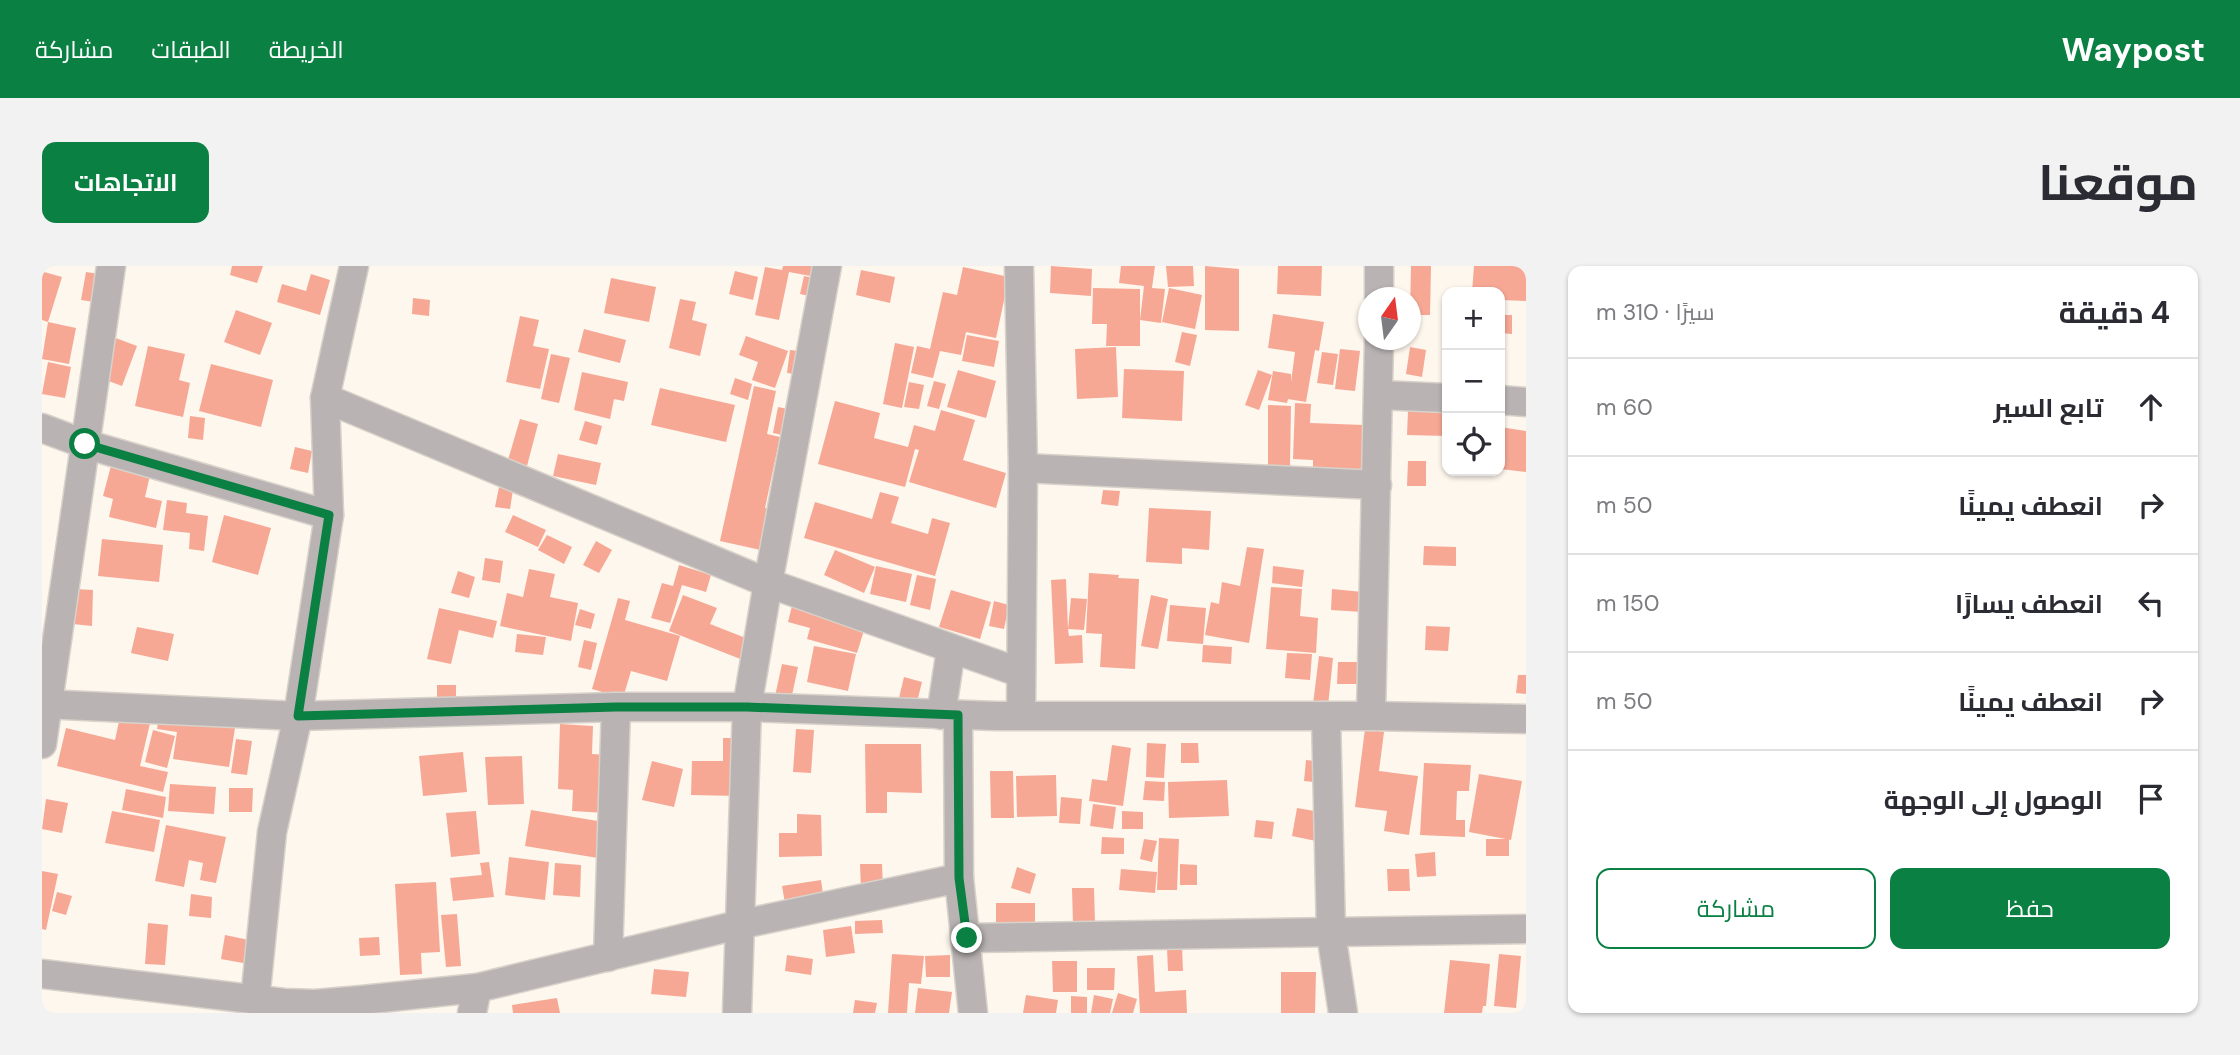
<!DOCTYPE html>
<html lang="ar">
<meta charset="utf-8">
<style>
body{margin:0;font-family:"DM Sans",Cairo,sans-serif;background:#f2f2f3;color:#2b2b33;direction:rtl}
.controls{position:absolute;right:21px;top:21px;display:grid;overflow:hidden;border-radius:14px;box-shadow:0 2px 5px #0004}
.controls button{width:63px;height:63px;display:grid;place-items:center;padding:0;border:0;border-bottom:2px solid #e1e1e2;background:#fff;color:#2b2b33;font:35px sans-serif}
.compass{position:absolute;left:1316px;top:21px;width:63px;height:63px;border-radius:50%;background:#fff;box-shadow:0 2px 5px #0004;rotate:14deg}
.stop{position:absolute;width:21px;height:21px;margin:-16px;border:5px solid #0b8043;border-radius:50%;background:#fff}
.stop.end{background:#0b8043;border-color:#fff;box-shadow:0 2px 7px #0008}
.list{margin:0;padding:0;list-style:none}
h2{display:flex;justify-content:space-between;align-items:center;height:91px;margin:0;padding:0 28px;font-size:30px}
h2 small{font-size:23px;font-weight:400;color:#7c7c81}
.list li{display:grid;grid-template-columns:46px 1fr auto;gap:21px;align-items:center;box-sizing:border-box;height:98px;padding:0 28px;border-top:2px solid #e1e1e2}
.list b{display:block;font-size:26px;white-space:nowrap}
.list em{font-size:23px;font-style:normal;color:#7c7c81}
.actions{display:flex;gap:14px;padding:21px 28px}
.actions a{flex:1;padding:16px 0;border:2px solid #0b8043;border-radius:14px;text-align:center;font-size:24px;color:#0b8043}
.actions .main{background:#0b8043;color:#fff}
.icon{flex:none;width:38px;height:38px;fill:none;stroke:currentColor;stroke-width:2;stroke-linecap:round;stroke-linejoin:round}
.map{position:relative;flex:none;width:1484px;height:747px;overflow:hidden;direction:ltr;border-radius:14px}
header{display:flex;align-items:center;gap:42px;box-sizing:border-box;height:98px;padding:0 35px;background:#0b8043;color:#fff}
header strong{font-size:33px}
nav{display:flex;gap:38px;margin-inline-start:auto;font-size:24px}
.intro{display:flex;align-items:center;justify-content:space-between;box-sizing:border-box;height:168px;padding:0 42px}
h1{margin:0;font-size:49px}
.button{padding:18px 32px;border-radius:14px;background:#0b8043;color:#fff;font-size:24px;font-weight:700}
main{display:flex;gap:42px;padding:0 42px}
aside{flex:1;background:#fff;border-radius:14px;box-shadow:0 2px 5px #0004}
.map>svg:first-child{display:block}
.building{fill:#f6a895}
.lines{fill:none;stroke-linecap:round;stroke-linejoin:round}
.minor-casing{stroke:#d8d2ca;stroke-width:31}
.minor{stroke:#bab3b4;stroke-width:28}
.route{stroke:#0b8043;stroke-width:9}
</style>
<header>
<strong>Waypost</strong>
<nav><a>الخريطة</a><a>الطبقات</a><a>مشاركة</a></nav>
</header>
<div class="intro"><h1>موقعنا</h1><a class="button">الاتجاهات</a></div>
<main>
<aside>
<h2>4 دقيقة<small>سيرًا · 310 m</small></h2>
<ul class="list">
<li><svg class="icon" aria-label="ahead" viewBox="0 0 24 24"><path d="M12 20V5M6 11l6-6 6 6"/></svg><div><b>تابع السير</b></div><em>60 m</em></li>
<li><svg class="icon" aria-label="right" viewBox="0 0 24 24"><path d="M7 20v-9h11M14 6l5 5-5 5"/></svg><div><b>انعطف يمينًا</b></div><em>50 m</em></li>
<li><svg class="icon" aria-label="left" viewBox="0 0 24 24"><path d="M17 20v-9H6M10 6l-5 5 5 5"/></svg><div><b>انعطف يسارًا</b></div><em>150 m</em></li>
<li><svg class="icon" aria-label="right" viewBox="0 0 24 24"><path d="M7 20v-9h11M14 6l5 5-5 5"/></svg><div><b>انعطف يمينًا</b></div><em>50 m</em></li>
<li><svg class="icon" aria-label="arrive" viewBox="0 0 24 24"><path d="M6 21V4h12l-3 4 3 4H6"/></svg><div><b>الوصول إلى الوجهة</b></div></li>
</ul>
<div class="actions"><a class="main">حفظ</a><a>مشاركة</a></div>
</aside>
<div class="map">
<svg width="1484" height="747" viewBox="0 0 1484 747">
<rect width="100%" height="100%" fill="#fef7ee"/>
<g class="building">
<polygon points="0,0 4,0 2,6 20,11 6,56 34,62 27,98 0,93 6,56 0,54"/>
<polygon points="190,0 221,0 215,17 188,9"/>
<polygon points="741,0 776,0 774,11 747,6 737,54 713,49 723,1 740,4"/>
<polygon points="1009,0 1050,3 1049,30 1008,27"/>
<polygon points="1079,0 1113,0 1110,22 1123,23 1119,57 1098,54 1102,20 1077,17"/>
<polygon points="1124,0 1151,0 1152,20 1126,21"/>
<polygon points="1163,0 1197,3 1197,65 1163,64"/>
<polygon points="1236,0 1280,0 1279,30 1235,28"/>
<polygon points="1369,0 1389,0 1388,49 1368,49"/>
<polygon points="1432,0 1484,0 1484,35 1458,34 1458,26 1430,26"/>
<polygon points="921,1 967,11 954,72 924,66 919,89 898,85 891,112 869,107 875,80 888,83 901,26 915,29"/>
<polygon points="819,4 853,11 848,37 814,29"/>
<polygon points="693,5 716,11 711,34 687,28"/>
<polygon points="44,6 57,8 52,36 39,34"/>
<polygon points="269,8 288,14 278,49 235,36 240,18 264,25"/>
<polygon points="762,10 785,15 781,33 758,28"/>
<polygon points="569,12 614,21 607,56 562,47"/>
<polygon points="1051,22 1098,23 1098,80 1064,80 1065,58 1050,58"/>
<polygon points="1127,22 1160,29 1153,63 1120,56"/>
<polygon points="371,32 388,34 387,50 370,48"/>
<polygon points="638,33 654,36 650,54 665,58 658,90 627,82"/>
<polygon points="194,44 230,57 218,89 182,76"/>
<polygon points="1231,48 1282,56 1277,85 1273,84 1264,136 1246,133 1245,137 1226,134 1231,105 1249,108 1249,116 1253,86 1226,82"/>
<polygon points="1458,49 1470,49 1470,68 1458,67"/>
<polygon points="478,50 497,54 491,80 507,83 498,123 464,116"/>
<polygon points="542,63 584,74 578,97 536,86"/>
<polygon points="1140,66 1155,69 1148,100 1133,96"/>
<polygon points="925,69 957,75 952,101 920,95"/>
<polygon points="704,70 746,85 733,122 710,114 716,96 697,89"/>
<polygon points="71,71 95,80 80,120 56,111"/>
<polygon points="853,77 872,81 860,142 841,138"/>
<polygon points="106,80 143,88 137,114 148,117 141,151 93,140"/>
<polygon points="1074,81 1076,131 1035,133 1033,83"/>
<polygon points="1368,81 1384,84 1380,111 1364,108"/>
<polygon points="1298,83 1318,85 1313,125 1293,123"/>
<polygon points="748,84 764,86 762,109 745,107"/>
<polygon points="1280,86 1296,88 1291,119 1275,117"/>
<polygon points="509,88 528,92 517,137 499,133"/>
<polygon points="6,96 29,101 23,132 0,128"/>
<polygon points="169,98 231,114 219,161 157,145"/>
<polygon points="1082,103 1142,105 1140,155 1080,152"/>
<polygon points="916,104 954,115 944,152 905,141"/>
<polygon points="1216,104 1230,109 1217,144 1203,139"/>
<polygon points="540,106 586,116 582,135 572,133 568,153 532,144"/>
<polygon points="693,112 710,118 706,134 688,128"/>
<polygon points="892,115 904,118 897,143 885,140"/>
<polygon points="867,116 882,119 877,143 862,141"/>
<polygon points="712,120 734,125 725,168 738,171 723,242 732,244 723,285 678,275"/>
<polygon points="618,122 693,139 684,176 609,159"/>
<polygon points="793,135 838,147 832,172 866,181 872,159 893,165 899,144 933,154 921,194 964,207 954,242 867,216 877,184 873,183 863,221 776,198"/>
<polygon points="1253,137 1269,138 1268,157 1322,159 1321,204 1271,202 1271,194 1251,193"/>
<polygon points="1226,139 1249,140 1248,201 1226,201"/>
<polygon points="736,141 756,145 750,171 731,167"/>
<polygon points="1366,145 1405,147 1405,170 1365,169"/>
<polygon points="148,150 163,152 161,174 146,172"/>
<polygon points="478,153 496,158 485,200 466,194"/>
<polygon points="543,155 560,160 555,179 537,174"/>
<polygon points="1458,161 1484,165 1484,206 1458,203"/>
<polygon points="253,181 270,185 266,207 248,203"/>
<polygon points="516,188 559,197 554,219 511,210"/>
<polygon points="1366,195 1384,195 1384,220 1365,220"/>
<polygon points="70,196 109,205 103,231 120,235 114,262 67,251 71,233 61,230"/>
<polygon points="457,221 471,224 468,243 453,241"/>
<polygon points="1061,224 1078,225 1076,240 1059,238"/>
<polygon points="838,226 857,231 849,257 886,268 890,252 908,257 893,310 762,272 773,236 830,253"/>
<polygon points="125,234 145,237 144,247 166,250 162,285 147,283 148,267 121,264"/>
<polygon points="1107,242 1169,245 1167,284 1140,282 1140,298 1104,296"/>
<polygon points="182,249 229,262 216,309 170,296"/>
<polygon points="471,249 504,264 496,281 463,266"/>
<polygon points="505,269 530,281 522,298 496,284"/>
<polygon points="60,273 121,279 117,316 56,310"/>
<polygon points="554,275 570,284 557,307 541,299"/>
<polygon points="1382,280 1414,281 1414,300 1381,299"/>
<polygon points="1205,281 1222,283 1207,377 1163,369 1169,336 1177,338 1180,316 1198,320"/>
<polygon points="793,284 833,301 822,327 782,309"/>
<polygon points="443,292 461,295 458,317 440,314"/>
<polygon points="637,299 669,309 664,326 640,319 628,357 609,352 620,317 631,320"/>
<polygon points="834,300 870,308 864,336 828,328"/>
<polygon points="1231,300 1262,304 1260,321 1230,317"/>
<polygon points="487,303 513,308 508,331 536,337 529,375 458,360 465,327 481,331"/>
<polygon points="416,305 433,311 427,332 409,327"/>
<polygon points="1047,307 1077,309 1076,312 1097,313 1093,403 1058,401 1060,368 1044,367"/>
<polygon points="875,309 894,313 888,344 868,339"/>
<polygon points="1024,313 1026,363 1029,332 1045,333 1042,364 1026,363 1027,370 1040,369 1041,397 1013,398 1009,314"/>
<polygon points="1229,321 1260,323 1258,350 1276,352 1274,387 1224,383"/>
<polygon points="33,323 51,324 50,360 31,358"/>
<polygon points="1290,323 1321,326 1320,346 1289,344"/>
<polygon points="909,324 949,336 938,373 897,361"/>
<polygon points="641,329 675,342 668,358 714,376 706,396 627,365"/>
<polygon points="1109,329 1126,333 1116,383 1099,380"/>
<polygon points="576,332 588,335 583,354 638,370 625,415 589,405 581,432 550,423"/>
<polygon points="952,335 967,339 962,363 947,360"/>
<polygon points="1128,339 1164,342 1161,378 1125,375"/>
<polygon points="750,340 823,361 815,387 765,373 768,362 746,356"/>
<polygon points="397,342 455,355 451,372 417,364 409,398 385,393"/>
<polygon points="538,343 553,348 549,363 533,359"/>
<polygon points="1384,360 1408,361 1406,385 1383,384"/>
<polygon points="95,361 132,368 126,395 89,387"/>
<polygon points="475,368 504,371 501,389 473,386"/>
<polygon points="542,374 555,377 549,404 536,401"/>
<polygon points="1161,379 1190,381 1189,398 1160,396"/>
<polygon points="772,380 814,388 806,425 765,416"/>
<polygon points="1245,387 1270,388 1268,414 1243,412"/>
<polygon points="1277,390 1291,392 1286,440 1271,438"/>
<polygon points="1296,396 1322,396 1322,418 1295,418"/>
<polygon points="740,398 756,401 749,434 733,430"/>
<polygon points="1476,409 1484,409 1484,428 1474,427"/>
<polygon points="862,411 880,416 875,436 857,432"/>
<polygon points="395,419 414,419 414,434 395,435"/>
<polygon points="79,446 109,453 98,500 126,506 121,526 15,500 24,462 73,474"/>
<polygon points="117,451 193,462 187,501 131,493 135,466 115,463"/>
<polygon points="518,458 551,460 550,488 567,489 564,547 530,545 531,524 516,523"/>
<polygon points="754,463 772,464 769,507 751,506"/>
<polygon points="1323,463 1342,466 1337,505 1376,510 1367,569 1342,565 1345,545 1313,541"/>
<polygon points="111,464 133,470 125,502 103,496"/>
<polygon points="681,472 697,472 696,530 649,529 650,495 681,495"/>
<polygon points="194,473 210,475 205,509 189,507"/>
<polygon points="1105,477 1124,478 1122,512 1104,511"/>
<polygon points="1139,477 1156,477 1157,497 1139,497"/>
<polygon points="823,478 879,478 880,527 845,526 845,547 824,547"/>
<polygon points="1070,479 1089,482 1081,540 1047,535 1050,513 1065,515"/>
<polygon points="421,486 425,526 381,530 377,490"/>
<polygon points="480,490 482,538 446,539 443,491"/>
<polygon points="1264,494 1283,496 1281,517 1262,515"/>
<polygon points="610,495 641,503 632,541 600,534"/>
<polygon points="1382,497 1429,499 1427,525 1415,525 1414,554 1423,554 1423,571 1378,569"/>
<polygon points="948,505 971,505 972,552 949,552"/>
<polygon points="1437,508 1480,515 1469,574 1427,566"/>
<polygon points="1014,509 1015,550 975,551 974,510"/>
<polygon points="1185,514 1187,550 1127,552 1126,516"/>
<polygon points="1103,515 1123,516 1122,535 1101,534"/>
<polygon points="128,518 174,521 172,548 126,545"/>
<polygon points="187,522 211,522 210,546 187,546"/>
<polygon points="84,523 124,531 121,552 80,544"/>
<polygon points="1019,531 1040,533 1038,558 1017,557"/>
<polygon points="4,533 26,537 20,567 0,563"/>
<polygon points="1051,538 1074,541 1071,563 1048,560"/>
<polygon points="1255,542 1284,547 1279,576 1250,570"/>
<polygon points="489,544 568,557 562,593 483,580"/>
<polygon points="70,545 118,554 112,586 63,577"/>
<polygon points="434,545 438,588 409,591 404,547"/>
<polygon points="1080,545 1101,546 1101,563 1080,563"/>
<polygon points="755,548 779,549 780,590 737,591 737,567 755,567"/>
<polygon points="1214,554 1232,556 1230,573 1212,571"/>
<polygon points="124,559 184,571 174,617 158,614 161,597 147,594 142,621 113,615"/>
<polygon points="1060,571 1082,572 1082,588 1059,588"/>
<polygon points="1117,572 1137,573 1135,624 1115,624"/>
<polygon points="1102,573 1115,575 1110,596 1098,593"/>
<rect x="1444" y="573" width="23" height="17"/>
<polygon points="1393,586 1394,610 1375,611 1373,588"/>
<polygon points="467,591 507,596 503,634 463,629"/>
<polygon points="447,596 452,631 411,635 408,612 440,609 438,597"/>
<polygon points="513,597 539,599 538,631 511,629"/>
<polygon points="818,598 840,598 841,622 819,623"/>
<polygon points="1138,598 1155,599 1155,619 1138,619"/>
<polygon points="975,601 994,608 988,628 969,622"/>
<polygon points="1079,603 1115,606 1113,627 1077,624"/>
<polygon points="1345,603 1367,603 1368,625 1346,625"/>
<polygon points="0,605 16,608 4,664 0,663"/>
<polygon points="779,614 782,636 744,643 740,620"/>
<polygon points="394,616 398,686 379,687 380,708 358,709 353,618"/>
<polygon points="1030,622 1052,622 1053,658 1031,658"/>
<polygon points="15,626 30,630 24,649 10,645"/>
<polygon points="149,628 170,631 169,652 147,650"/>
<rect x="954" y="637" width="39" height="23"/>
<polygon points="415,648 419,700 404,701 399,649"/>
<polygon points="840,654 841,667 813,668 813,655"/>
<polygon points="106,657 126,659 123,699 103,698"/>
<polygon points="809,660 813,687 784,691 781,664"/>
<polygon points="183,669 217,676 212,699 179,693"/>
<polygon points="337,671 338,689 318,690 317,672"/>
<polygon points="1140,681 1141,705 1126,705 1125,682"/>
<polygon points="850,688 882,690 879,718 867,717 865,747 846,747"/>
<polygon points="1457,688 1479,690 1474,742 1452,740"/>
<polygon points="745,689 771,693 769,709 743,705"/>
<polygon points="908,689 908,711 884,711 883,690"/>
<polygon points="1111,689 1113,726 1144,724 1145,747 1098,747 1095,690"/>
<polygon points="1408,694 1448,698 1444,740 1441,740 1440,747 1402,747"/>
<polygon points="1010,695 1035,695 1035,726 1011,726"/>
<polygon points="1045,702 1073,702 1072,724 1045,724"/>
<polygon points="612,703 647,706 644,731 609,728"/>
<polygon points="1239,706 1274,706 1273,747 1239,747"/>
<polygon points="876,722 910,726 907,747 873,747"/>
<polygon points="1076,727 1095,733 1091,747 1070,747"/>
<polygon points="984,729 1016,734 1014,747 981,747"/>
<polygon points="1052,729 1071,733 1068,747 1049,747"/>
<polygon points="1029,730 1045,731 1045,747 1029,747"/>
<polygon points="515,732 518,747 471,747 470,739"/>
<polygon points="813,734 835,737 833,747 811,747"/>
</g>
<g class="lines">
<g class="minor-casing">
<g id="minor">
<polyline points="977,0 981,202 979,449"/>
<polyline points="1337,32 1337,0"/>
<polyline points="1337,129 1405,132"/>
<polyline points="283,132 726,317 979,407"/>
<polyline points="1458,134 1484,136"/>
<polyline points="0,162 43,178 287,249"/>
<polyline points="981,202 1335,219"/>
<polyline points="0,438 256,450 574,441 705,441 954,450 1329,450 1484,453"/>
<polyline points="899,449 909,383"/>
<polyline points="916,449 917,612 931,747"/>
<polyline points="1284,450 1289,667 1301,747"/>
<polyline points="1329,450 1337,74"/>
<polyline points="0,478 69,0"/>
<polyline points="924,672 1484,663"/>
<polyline points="566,691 574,441"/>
<polyline points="0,708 242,737 273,738 320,734 435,722 696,659 917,612"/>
<polyline points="213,734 230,566 256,450 287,249 283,132 312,0"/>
<polyline points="430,747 435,722"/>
<polyline points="695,747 705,441 726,317 785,0"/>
</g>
</g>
<use href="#minor" class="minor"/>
</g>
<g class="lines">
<polyline class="route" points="43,178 287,249 256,450 574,441 705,441 916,449 917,612 925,672"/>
</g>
</svg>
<div class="controls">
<button>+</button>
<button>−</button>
<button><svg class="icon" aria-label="locate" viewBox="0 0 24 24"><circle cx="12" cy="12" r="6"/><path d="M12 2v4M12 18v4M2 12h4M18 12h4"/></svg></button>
</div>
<svg class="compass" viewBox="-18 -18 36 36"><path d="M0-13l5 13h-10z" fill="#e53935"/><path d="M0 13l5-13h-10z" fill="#7c7c81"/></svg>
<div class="stop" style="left:43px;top:178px"></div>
<div class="stop end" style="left:925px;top:672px"></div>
</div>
</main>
